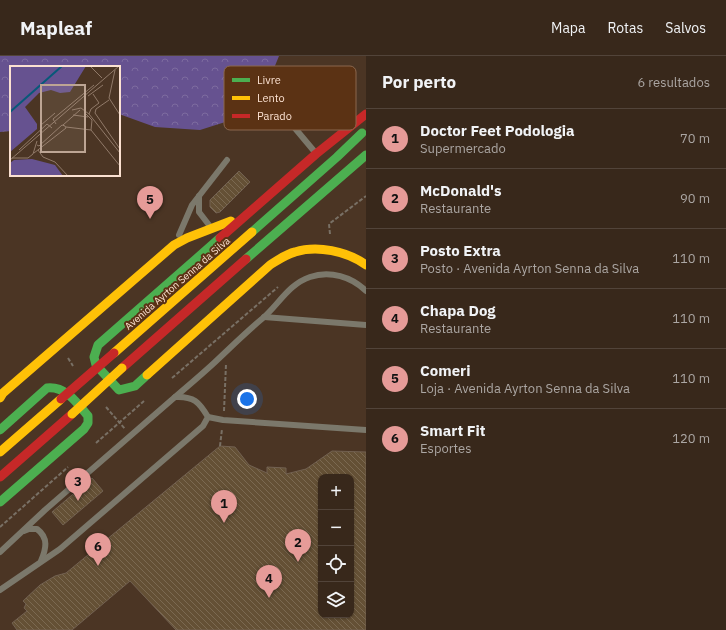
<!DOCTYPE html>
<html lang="pt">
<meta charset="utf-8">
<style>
body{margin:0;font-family:"IBM Plex Sans",sans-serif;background:#3f3024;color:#f1f3f6}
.controls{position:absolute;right:12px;bottom:12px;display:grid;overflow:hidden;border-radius:8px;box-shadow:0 1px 3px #0004}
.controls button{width:36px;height:36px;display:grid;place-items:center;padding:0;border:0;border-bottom:1px solid #52443a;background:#38281b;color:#f1f3f6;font:20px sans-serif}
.you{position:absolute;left:247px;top:343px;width:14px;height:14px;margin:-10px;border:3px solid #fff;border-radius:50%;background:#1a73e8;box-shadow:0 0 0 6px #1a73e833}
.badge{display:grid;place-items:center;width:26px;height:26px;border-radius:50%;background:#e69b98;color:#111;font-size:13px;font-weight:700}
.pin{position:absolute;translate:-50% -33px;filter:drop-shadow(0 1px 2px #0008)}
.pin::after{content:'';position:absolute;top:21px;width:14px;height:12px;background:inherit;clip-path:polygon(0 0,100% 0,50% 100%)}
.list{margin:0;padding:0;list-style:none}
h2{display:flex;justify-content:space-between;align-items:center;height:52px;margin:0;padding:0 16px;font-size:17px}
h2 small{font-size:13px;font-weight:400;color:#aba6a3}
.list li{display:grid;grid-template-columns:26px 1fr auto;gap:12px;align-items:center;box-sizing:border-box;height:60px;padding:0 16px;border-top:1px solid #52443a}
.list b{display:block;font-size:15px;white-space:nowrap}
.list p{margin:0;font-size:13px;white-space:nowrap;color:#aba6a3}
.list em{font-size:13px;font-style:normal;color:#aba6a3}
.icon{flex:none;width:22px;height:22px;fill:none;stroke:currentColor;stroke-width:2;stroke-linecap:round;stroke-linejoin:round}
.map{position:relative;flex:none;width:366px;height:574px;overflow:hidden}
header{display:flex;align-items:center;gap:24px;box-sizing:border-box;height:56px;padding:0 20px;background:#38281b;border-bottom:1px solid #52443a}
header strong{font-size:19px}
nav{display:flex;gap:22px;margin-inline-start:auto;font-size:14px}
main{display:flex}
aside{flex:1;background:#38281b}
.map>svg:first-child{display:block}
.forest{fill:url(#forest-crowns)}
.building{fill:url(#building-back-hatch);stroke:#726151;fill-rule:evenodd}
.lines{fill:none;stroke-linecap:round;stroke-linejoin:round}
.path{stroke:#797065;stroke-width:2;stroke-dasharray:4 2;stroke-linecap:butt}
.lane{stroke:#7b786b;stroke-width:6}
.fast{stroke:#4caf50;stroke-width:9}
.slow{stroke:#ffc107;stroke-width:9}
.jam{stroke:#c62828;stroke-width:9}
.slow-bridge{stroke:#ffc107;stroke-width:9}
.jam-bridge{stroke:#c62828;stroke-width:9}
.labels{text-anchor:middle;stroke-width:4;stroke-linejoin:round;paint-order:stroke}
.street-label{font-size:10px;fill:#fbe1d1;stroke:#5b3214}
.inset-river{fill:none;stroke:#075979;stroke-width:2}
.inset-road{fill:none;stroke:#917a69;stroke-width:1}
.view{fill:#bda594;fill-opacity:0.15;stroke:#bda594;stroke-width:2}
.inset-edge{fill:none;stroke:#fbe1d1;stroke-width:2}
.key{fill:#5b3214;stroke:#8b674d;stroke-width:1}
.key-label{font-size:11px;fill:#fbe1d1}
</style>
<header>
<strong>Mapleaf</strong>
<nav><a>Mapa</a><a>Rotas</a><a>Salvos</a></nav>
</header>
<main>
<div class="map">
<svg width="366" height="574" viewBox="0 0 366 574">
<defs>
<pattern id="forest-crowns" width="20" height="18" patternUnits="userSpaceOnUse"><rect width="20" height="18" fill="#665290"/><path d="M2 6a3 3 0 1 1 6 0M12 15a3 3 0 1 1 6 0" fill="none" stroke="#7d6b9f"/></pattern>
<pattern id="building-back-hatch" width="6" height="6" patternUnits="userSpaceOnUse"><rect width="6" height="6" fill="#645035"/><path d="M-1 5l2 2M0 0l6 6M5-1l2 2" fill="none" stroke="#7b6951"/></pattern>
</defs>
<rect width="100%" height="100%" fill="#4b3524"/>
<polygon class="forest" points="0,0 279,0 265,34 241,61 200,74 155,71 119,58 119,11 11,11 11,75 0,76"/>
<g class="building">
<polygon points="239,115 250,126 220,156 216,157 210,151 210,144"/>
<path d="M220 390 235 391 249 409 267 417V411L286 412V418L306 413 332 395 366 396V574H176L130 525 72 574H17L12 567 27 555 24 552 26 548 23 545 40 529 55 520 66 517ZM321 421H351V559H321Z"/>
<polygon points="92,422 103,435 63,469 52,456"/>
</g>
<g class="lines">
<g class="path">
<polyline points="330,178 329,168 366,140"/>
<polyline points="68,302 73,310"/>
<polyline points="172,322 278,231"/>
<polyline points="106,351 125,373"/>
<polyline points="224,355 226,308"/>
<polyline points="96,387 144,345"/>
<polyline points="220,390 222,373"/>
<polyline points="0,471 68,411"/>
</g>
<g class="lane">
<polyline points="273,46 314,95"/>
<polyline points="199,140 199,156 209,169"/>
<polyline points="179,179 192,149 227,104"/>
<polyline points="264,261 366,269"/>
<path d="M175 341C188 330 201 319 214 307 230 292 246 276 263 262 279 248 289 228 310 221 330 214 352 221 366 235"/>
<polyline points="208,361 223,364 366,374"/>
<path d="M24 475 29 473H37C49 482 46 493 41 505"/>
<path d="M0 496 45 454 175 341C194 340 199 346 208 361L203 370 60 493 0 534"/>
</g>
<g class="fast">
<polyline points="252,176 337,101 362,77"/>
<polyline points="246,203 366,99"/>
<polyline points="147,319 135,330 119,334 96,309 94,301 98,289 220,182"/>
<path d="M0 374 47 332C66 330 77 347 88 360V367L84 373 0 446"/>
</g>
<g class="slow">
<polyline points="114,297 252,176"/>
<path d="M147 319 270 209C278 204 286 198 295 196 317 189 347 195 366 209"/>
<polyline points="0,342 3,337 174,189 187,182 231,165"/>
<polyline points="0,396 61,343"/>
</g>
<g class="jam">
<polyline points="220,182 316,98 366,58"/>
<polyline points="122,312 246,203"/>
<polyline points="0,421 72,358"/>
</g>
<polyline class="slow-bridge" points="72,358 122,312"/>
<polyline class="jam-bridge" points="61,343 114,297"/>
</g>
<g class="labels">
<g class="street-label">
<text transform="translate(177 227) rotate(-41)" y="4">Avenida Ayrton Senna da Silva</text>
</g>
</g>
<g transform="translate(10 10)">
<rect width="110" height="110" fill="#4b3524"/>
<path d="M0 0H76L60 26 50 27 41 24 29 27 15 41 27 58V63L0 86ZM22 93 45 99 53 110H0V97L4 94Z" fill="#665290"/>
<path class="inset-river" d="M0 46 52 0"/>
<path class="inset-road" d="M80 0 92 12M105 4 99 32 110 49M83 28 89 37 81 43 79 48 110 87M78 30 93 19M99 34 86 43 85 47 110 83M62 44 71 42 79 48M76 48 82 54 81 64M63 49 78 51M46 58 43 53 84 19M31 59 45 47M53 59 70 44M56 61 81 64 110 100M9 84 37 58 42 62M28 84 33 91 45 96 58 110M24 87 56 62 55 60 52 59 29 80 27 79M2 92H18L23 88 27 75M0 94 109 0"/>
<path class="view" d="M31 19H75V86H31Z"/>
<rect width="110" height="110" class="inset-edge"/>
</g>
<rect x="224" y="10" width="132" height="64" rx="6" class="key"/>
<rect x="232" y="22" width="18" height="4" fill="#4caf50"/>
<rect x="232" y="40" width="18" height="4" fill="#ffc107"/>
<rect x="232" y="58" width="18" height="4" fill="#c62828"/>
<g class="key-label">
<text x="257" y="28">Livre</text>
<text x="257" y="46">Lento</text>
<text x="257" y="64">Parado</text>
</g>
</svg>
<div class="controls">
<button>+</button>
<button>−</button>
<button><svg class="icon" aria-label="locate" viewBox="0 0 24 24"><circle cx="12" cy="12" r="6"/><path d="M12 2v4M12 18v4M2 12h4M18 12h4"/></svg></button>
<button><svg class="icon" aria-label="layers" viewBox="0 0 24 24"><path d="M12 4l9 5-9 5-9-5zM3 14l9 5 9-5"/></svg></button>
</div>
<div class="you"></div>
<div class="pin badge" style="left:224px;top:467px">1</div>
<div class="pin badge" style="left:298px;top:506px">2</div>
<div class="pin badge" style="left:78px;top:445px">3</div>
<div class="pin badge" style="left:269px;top:542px">4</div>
<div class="pin badge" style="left:150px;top:163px">5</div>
<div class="pin badge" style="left:98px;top:510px">6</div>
</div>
<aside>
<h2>Por perto<small>6 resultados</small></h2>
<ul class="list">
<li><span class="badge">1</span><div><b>Doctor Feet Podologia</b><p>Supermercado</p></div><em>70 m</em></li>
<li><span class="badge">2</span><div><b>McDonald's</b><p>Restaurante</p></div><em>90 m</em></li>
<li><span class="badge">3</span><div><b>Posto Extra</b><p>Posto · Avenida Ayrton Senna da Silva</p></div><em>110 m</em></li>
<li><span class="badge">4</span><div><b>Chapa Dog</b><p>Restaurante</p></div><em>110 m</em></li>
<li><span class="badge">5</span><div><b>Comeri</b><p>Loja · Avenida Ayrton Senna da Silva</p></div><em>110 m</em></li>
<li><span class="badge">6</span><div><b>Smart Fit</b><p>Esportes</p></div><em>120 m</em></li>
</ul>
</aside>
</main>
